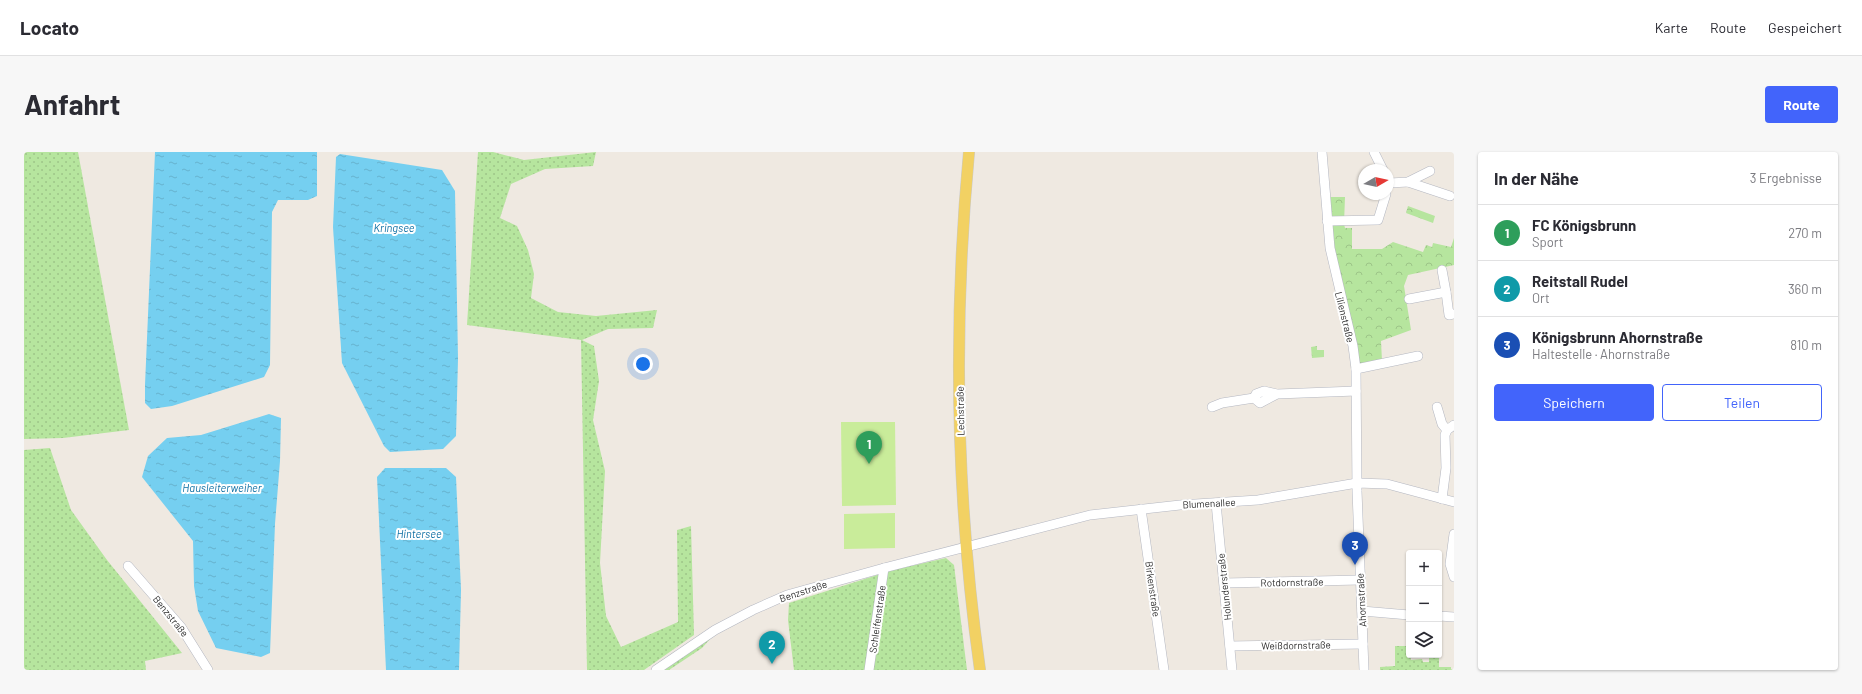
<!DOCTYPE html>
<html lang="de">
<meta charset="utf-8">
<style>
body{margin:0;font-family:Barlow,sans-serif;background:#f7f7f7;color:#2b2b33}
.controls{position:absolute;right:12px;bottom:12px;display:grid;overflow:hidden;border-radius:4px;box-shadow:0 1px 3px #0004}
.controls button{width:36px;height:36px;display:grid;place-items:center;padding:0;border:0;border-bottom:1px solid #e1e1e2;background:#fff;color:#2b2b33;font:20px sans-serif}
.compass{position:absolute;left:1334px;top:12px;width:36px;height:36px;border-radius:50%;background:#fff;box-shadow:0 1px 3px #0004;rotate:81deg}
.you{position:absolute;left:619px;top:212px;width:14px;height:14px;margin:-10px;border:3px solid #fff;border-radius:50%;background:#1a73e8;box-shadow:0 0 0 6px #1a73e833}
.badge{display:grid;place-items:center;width:26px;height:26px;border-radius:50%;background:#4264fb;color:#fff;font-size:13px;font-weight:700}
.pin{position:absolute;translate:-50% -33px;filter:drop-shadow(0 1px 2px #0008)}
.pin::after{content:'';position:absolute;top:21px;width:14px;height:12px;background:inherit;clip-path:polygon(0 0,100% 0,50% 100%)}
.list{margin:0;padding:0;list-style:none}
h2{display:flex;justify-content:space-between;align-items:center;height:52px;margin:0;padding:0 16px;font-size:17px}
h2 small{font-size:13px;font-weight:400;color:#7c7c81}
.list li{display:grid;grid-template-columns:26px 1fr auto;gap:12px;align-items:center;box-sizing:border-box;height:56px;padding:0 16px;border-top:1px solid #e1e1e2}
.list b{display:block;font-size:15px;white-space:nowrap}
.list p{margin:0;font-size:13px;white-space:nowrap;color:#7c7c81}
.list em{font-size:13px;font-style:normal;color:#7c7c81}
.actions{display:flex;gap:8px;padding:12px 16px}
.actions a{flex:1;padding:9px 0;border:1px solid #4264fb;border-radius:4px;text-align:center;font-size:14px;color:#4264fb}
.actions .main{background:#4264fb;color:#fff}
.icon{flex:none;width:22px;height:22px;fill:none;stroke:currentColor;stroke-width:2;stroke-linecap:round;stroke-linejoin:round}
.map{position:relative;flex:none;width:1430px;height:518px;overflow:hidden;border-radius:4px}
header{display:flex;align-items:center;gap:24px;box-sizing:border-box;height:56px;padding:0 20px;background:#fff;border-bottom:1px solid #e1e1e2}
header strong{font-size:19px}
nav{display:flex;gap:22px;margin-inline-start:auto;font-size:14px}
.intro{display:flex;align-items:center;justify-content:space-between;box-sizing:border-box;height:96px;padding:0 24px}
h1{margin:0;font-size:28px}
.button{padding:10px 18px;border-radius:4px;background:#4264fb;color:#fff;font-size:14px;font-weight:700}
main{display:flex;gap:24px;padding:0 24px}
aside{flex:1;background:#fff;border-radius:4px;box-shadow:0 1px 3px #0004}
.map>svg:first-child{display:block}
.grass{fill:url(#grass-dots)}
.park{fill:url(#park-crowns)}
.pitch{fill:#c9ec9a}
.water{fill:url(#water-ripples)}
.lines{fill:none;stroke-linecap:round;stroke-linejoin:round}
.minor-casing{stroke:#b4b7c1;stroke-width:10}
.major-casing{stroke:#c9c9c9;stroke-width:12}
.minor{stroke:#fff;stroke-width:9}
.major{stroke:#f2d163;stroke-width:11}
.labels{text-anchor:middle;stroke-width:4;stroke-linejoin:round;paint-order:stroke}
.street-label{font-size:10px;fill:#2e2e2e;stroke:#fff}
.water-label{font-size:11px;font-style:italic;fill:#0d6fa3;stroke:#fff}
</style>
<header>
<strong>Locato</strong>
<nav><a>Karte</a><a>Route</a><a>Gespeichert</a></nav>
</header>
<div class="intro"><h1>Anfahrt</h1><a class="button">Route</a></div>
<main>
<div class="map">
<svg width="1430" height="518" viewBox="0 0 1430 518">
<defs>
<pattern id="grass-dots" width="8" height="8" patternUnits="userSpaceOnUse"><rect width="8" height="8" fill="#b6e59e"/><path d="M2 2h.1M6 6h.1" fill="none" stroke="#9dc588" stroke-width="1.8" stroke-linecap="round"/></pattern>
<pattern id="park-crowns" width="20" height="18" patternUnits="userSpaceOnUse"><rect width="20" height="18" fill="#b6e59e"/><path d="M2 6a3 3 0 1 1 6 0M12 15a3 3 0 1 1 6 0" fill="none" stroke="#9dc588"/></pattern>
<pattern id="water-ripples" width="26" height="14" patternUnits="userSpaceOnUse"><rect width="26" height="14" fill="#75cff0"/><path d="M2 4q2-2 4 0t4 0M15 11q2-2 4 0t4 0" fill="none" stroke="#66b2ce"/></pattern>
</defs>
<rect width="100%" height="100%" fill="#efe9e1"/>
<g class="grass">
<polygon points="0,0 54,0 105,278 39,286 0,287"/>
<polygon points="454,0 469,0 500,8 572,0 569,14 521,17 487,32 476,66 493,74 504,98 510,122 507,146 534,160 572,164 633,158 629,176 584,177 558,188 570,194 575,229 569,268 581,319 576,411 582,464 597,495 654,470 653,378 667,374 670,483 620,518 563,518 557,188 443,173"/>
<polygon points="26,296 47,358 83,408 158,501 121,509 122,518 0,518 0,298"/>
<polygon points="922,406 930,413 943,518 770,518 764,468 765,451 869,418"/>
<polygon points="688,485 678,496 645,518 632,518"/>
<polygon points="1371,494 1385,494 1387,508 1398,507 1399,510 1405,510 1405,503 1415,503 1415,515 1427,515 1427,517 1430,518 1356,518 1356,515 1371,514"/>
</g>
<g class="park">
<polygon points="1306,45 1321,45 1320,72 1321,76 1328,76 1328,97 1358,97 1369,90 1399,100 1402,93 1408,95 1409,91 1427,95 1430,86 1430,113 1384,123 1380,134 1387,178 1357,189 1358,209 1331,215 1306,76"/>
<polygon points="1384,54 1411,64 1409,71 1382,61"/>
<polygon points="1293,194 1293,198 1300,198 1300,205 1288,206 1287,195"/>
</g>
<g class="pitch">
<polygon points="817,270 871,270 872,353 818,354"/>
<polygon points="871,361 871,396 820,397 820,362"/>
</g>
<g class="water">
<polygon points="131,0 293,0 293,44 284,48 254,48 248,60 246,213 240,225 148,254 127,257 121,251 121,233"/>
<polygon points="316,2 418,18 431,39 434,207 432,284 419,297 366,300 360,294 318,211 309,75 312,5"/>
<polygon points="245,262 257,266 256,309 251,372 246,501 237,505 192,496 174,459 170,434 169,389 118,325 124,304 143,286 177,283"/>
<polygon points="361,316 422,316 432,325 437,438 435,518 362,518 353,325"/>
</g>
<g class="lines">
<g class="minor-casing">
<g id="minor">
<polyline points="1298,0 1306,96 1329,194 1332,217 1333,339 1340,518"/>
<polyline points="1350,0 1359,18"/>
<polyline points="1384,30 1426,44"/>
<polyline points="1366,31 1384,30 1406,19"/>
<polyline points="1303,69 1354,68 1362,42"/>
<polyline points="1418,118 1422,140"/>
<polyline points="1385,147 1422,140 1425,163 1430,162"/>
<polyline points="1332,217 1394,204"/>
<polyline points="1253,242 1240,239 1232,242 1230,246 1236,251 1253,242 1332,239"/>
<polyline points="1188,255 1198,251 1230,246"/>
<polyline points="1413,255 1418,272 1423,278"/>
<polyline points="1418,347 1422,316 1421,283 1423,278 1430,273"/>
<polyline points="1192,351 1208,518"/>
<polyline points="1117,357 1140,518"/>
<polyline points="104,414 157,475 184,518"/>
<polyline points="1430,425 1426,412 1430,382"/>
<polyline points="1200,431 1336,428"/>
<polyline points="1338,459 1385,463"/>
<polyline points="1415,464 1430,465"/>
<polyline points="1206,494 1339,492"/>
<polyline points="632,518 691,478 729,458 763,443 860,416 1066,363 1156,353 1234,348 1333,331 1363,332 1430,350"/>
<polyline points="845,518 860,416"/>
</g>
</g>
<g class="major-casing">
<path id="major" d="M945 0C929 172 932 347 956 518"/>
</g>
<use href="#minor" class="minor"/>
<use href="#major" class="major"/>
</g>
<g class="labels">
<g class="street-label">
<text transform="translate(1321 165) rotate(76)" y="4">Lilienstraße</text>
<text transform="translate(936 259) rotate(-91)" y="4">Lechstraße</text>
<text transform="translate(1185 351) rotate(-3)" y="4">Blumenallee</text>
<text transform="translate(1268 430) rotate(-1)" y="4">Rotdornstraße</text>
<text transform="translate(1200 435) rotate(-96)" y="4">Holunderstraße</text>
<text transform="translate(1129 437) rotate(82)" y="4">Birkenstraße</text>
<text transform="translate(779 439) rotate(-18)" y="4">Benzstraße</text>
<text transform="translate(1337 448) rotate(-93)" y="4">Ahornstraße</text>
<text transform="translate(147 464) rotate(51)" y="4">Benzstraße</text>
<text transform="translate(853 467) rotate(-82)" y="4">Schleifenstraße</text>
<text transform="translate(1272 493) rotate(-1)" y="4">Weißdornstraße</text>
</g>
<g class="water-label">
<text x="370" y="80">Kringsee</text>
<text x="198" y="340">Hausleiterweiher</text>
<text x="395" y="386">Hintersee</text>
</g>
</g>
</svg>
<div class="controls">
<button>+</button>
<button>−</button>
<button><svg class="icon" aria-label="layers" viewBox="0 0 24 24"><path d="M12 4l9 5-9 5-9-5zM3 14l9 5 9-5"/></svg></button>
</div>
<svg class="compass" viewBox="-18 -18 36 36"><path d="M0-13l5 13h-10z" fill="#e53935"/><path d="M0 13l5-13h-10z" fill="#7c7c81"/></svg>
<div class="you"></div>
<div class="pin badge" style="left:845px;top:312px;background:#2e9e5b">1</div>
<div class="pin badge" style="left:748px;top:512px;background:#0f9aa8">2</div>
<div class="pin badge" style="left:1331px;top:413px;background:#1a4fb4">3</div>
</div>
<aside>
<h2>In der Nähe<small>3 Ergebnisse</small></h2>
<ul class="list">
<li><span class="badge" style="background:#2e9e5b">1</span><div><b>FC Königsbrunn</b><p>Sport</p></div><em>270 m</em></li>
<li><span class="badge" style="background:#0f9aa8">2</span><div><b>Reitstall Rudel</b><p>Ort</p></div><em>360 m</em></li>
<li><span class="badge" style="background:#1a4fb4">3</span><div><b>Königsbrunn Ahornstraße</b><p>Haltestelle · Ahornstraße</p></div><em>810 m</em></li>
</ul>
<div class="actions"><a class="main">Speichern</a><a>Teilen</a></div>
</aside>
</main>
